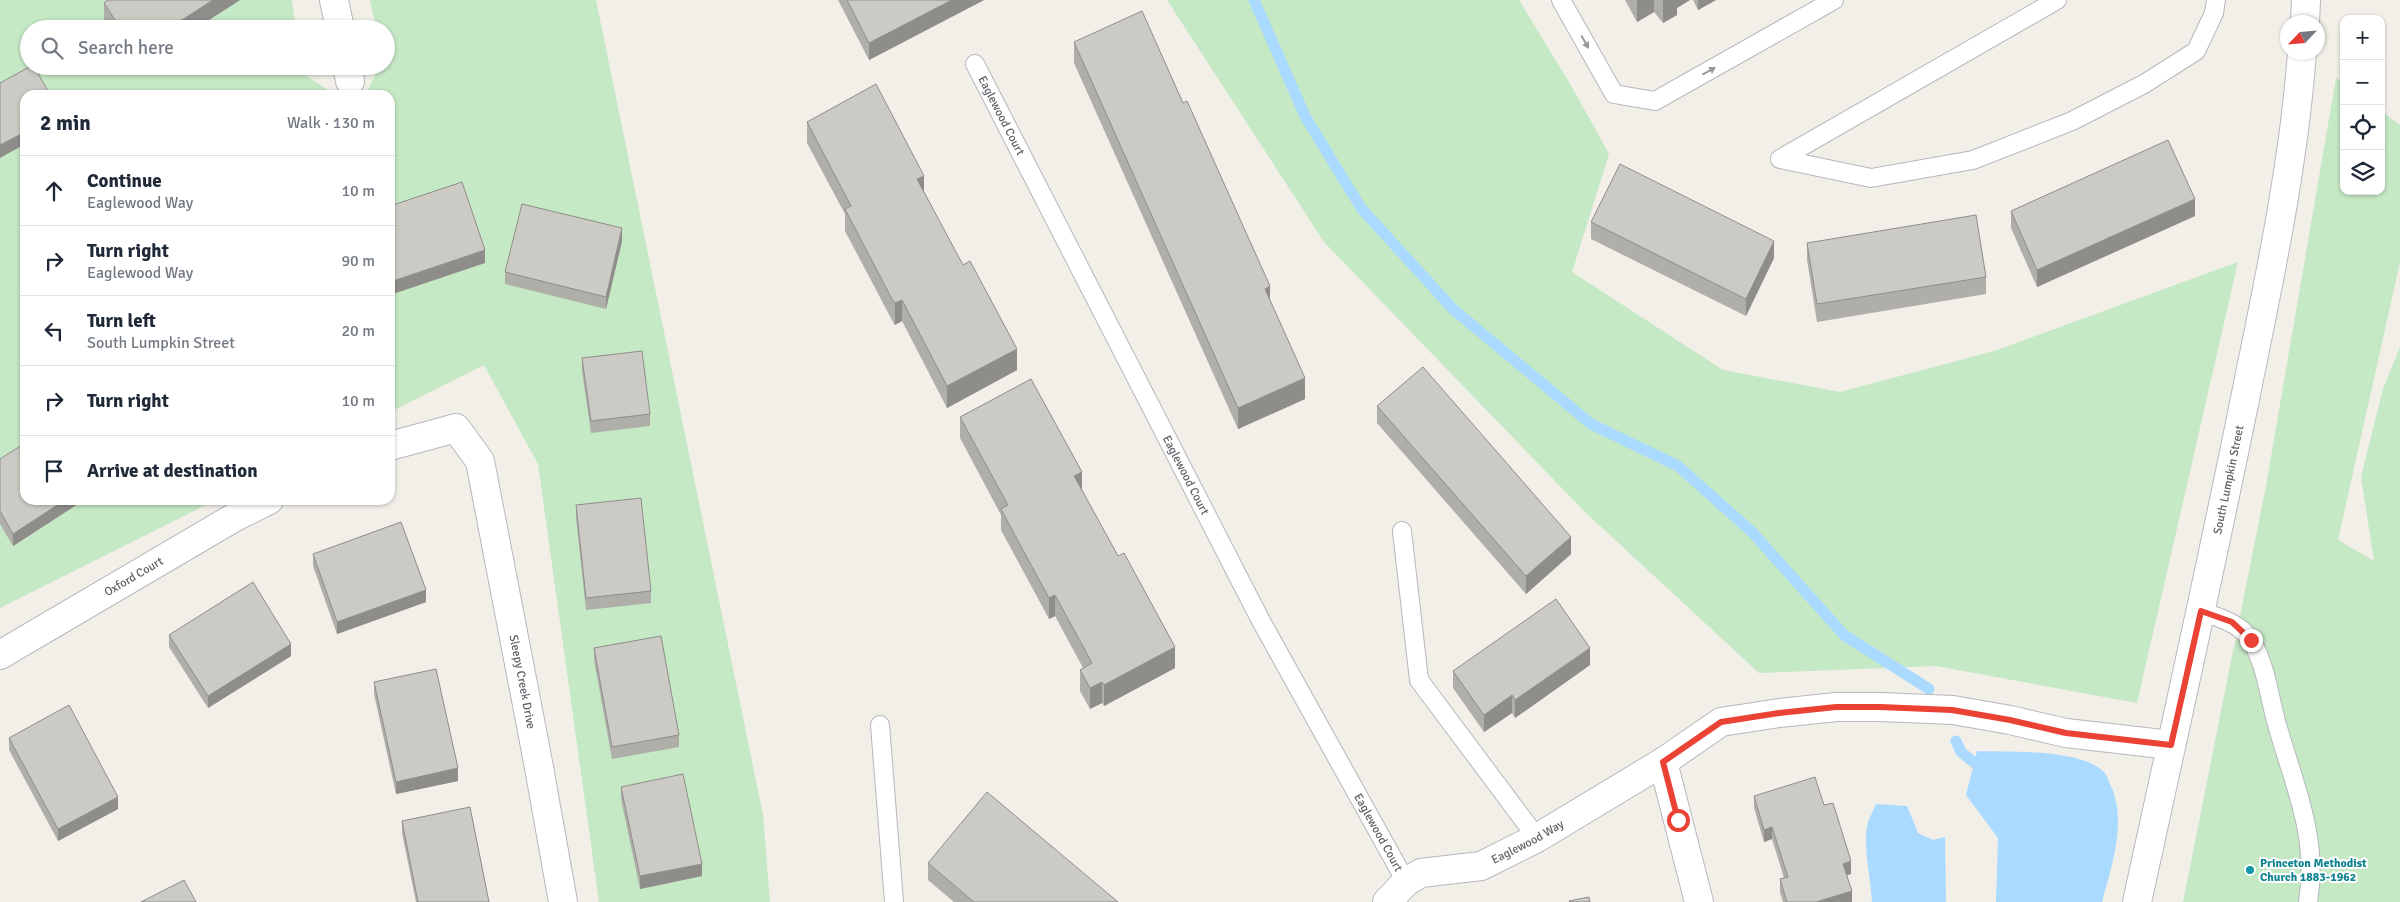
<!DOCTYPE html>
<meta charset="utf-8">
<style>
body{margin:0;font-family:Signika,sans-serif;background:#f6f6f7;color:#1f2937}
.controls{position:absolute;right:15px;top:15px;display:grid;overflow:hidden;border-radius:10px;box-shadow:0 1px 4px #0004}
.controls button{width:45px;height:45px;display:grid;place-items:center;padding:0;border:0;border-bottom:1px solid #e0e1e3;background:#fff;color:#1f2937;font:25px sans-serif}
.compass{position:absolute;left:2280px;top:15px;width:45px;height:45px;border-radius:50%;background:#fff;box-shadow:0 1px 4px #0004;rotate:244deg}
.stop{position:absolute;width:15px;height:15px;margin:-11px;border:4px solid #ea4335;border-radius:50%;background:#fff}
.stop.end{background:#ea4335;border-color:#fff;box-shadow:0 1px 5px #0008}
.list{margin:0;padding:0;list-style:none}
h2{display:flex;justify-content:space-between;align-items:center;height:65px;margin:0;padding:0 20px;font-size:21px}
h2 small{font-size:16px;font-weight:400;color:#747a83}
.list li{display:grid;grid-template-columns:32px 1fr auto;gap:15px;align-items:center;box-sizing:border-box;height:70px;padding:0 20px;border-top:1px solid #e0e1e3}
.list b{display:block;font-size:19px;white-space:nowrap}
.list p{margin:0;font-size:16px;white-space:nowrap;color:#747a83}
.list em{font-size:16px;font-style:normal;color:#747a83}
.icon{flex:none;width:28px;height:28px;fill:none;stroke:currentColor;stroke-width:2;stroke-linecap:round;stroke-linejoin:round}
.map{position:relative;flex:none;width:2400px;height:902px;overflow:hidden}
.search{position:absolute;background:#fff;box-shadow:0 1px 4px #0004;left:20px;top:20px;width:375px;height:55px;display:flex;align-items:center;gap:12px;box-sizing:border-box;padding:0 18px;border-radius:28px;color:#747a83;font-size:19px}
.panel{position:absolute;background:#fff;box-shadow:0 1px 4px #0004;left:20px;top:90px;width:375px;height:415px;border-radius:15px}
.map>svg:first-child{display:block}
.green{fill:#c5e8c5}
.water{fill:#aadaff}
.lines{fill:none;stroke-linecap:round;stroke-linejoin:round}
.stream{stroke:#aadaff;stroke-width:11}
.service-casing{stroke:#b5b8bc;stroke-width:20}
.minor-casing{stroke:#b5b8bc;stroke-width:30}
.secondary-casing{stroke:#b6babf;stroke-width:30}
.service{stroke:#fff;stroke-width:18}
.minor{stroke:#fff;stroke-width:28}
.secondary{stroke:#fff;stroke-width:28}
.wall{fill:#afaea9}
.shaded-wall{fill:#8f8d8a}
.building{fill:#cccac5;stroke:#8f8d8a}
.oneway{fill:#979a9d}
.route{stroke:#ea4335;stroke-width:6}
.culture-dot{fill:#0f9aa8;stroke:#fff;stroke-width:2}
.labels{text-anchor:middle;stroke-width:4;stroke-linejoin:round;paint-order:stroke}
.street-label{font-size:12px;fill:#5f6368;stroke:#fff}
.culture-label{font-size:12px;font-weight:bold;fill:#0d838f;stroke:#fff;text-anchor:start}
</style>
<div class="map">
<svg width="2400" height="902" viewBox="0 0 2400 902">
<rect width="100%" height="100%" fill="#f1efe8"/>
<g class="green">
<polygon points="0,0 292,0 296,29 29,29 29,66 300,66 301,72 335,95 25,95 25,500 216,500 0,608"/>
<polygon points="370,0 596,0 763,815 770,902 599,902 538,464 484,365 390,412 390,95 366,95 379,66 386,66 386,29 376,29"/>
<polygon points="1167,0 1519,0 1573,89 1609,154 1572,272 1723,370 1840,392 1994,351 2238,262 2137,703 1936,666 1759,673 1585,512 1324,242"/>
<polygon points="2336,78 2344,84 2344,191 2381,191 2381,111 2400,125 2400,262 2338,540 2374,561 2361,477 2383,389 2400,347 2400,902 2183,902 2266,486"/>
</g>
<g class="water">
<path d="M1977 751C2009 752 2081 749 2104 772 2107 775 2109 782 2111 786 2127 822 2112 865 2102 902H1996L1998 838 1966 795Z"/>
<path d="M1876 804 1907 806 1918 833 1933 840 1945 837 1946 902H1872C1871 878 1862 844 1868 822 1870 816 1874 810 1876 804Z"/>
</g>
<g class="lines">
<g class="stream">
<polyline points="1254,0 1305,116 1361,208 1453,309 1591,424 1678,466 1752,532 1844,635 1929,689"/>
<polyline points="1956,741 1961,752 1985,771"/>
</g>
<g class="service-casing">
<g id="service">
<polyline points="1561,0 1614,94 1655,101 1834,0"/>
<polyline points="2057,0 1780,159 1871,178 1973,160 2072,121 2144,84 2196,51 2214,13 2216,0"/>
<path id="s1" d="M975 64 1261 621 1406 882"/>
<polyline points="1402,531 1419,680 1537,838"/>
<path d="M2201 611C2219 618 2241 623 2252 642 2266 666 2269 695 2276 721 2293 783 2319 835 2308 902"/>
<polyline points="880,725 894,902"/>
</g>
</g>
<g class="minor-casing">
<g id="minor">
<polyline points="334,0 340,29"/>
<polyline points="347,66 350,81"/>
<path id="s2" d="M390 446 456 428 480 461 538 762 563 902"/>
<path id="s3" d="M0 655 235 517 269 500"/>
<polyline points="1663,762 1699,902"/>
<path id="s4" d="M1387 902 1406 882 1421 873 1481 866 1537 838 1663 762 1721 722 1779 713 1836 707H1880L1953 710 2010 720 2066 733 2171 745"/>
</g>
</g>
<g class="secondary-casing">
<g id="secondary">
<polyline points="2305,22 2306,0"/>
<path id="s5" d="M2137 902C2175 728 2214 554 2249 379 2271 271 2294 162 2302 52"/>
</g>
</g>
<use href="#service" class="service"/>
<use href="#minor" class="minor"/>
<use href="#secondary" class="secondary"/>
</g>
<g class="wall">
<polygon points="108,0 240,0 195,29 109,29 104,20 104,3"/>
<polygon points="838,0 984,0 869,60"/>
<polygon points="1625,0 1690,0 1677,8 1677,15 1663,23 1654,12 1637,22"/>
<polygon points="1693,0 1716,0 1698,10"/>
<polygon points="1074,42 1183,103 1270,300 1305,399 1238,429 1074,63"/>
<polygon points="807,122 924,192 1017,370 947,408 902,321 895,325 893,322 845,231 845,214 807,143"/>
<polygon points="2011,211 2195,216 2037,287 2011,228"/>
<polygon points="1591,222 1774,258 1746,316 1591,239"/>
<polygon points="622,241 606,309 505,284 505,272"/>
<polygon points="1807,243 1986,277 1986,294 1817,322 1807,260"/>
<polygon points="582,358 650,414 650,426 591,433 582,371"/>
<polygon points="1377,406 1571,554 1526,594 1377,423"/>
<polygon points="960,417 1082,490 1175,668 1104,706 1102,703 1090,709 1080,691 1080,670 1083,668 1055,616 1049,619 1001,530 1001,515 960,438"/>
<polygon points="0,459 25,500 84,500 13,546 0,524"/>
<polygon points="576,505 651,591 651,603 586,610 576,518"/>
<polygon points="313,554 426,602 337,634 313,566"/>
<polygon points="169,635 291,656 208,708 169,647"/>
<polygon points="594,648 679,735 679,747 612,759 594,660"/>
<polygon points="1590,665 1515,718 1512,713 1484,732 1453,688 1453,671"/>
<polygon points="374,682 458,781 396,794 374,694"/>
<polygon points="9,738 118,809 58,841 9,750"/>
<polygon points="621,787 702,876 640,889 621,799"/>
<polygon points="1754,796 1824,805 1851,874 1847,875 1852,902 1783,902 1780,892 1780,879 1784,878 1772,839 1764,842 1754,808"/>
<polygon points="402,821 489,902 416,902 402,833"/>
<polygon points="928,863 1118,902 954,902 928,880"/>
</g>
<g class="shaded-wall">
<polygon points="213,0 240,0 195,29 168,29"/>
<polygon points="952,0 984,0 869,60 869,43"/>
<polygon points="1637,0 1654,0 1654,12 1637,22"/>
<polygon points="1663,0 1690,0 1677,8 1677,15 1663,23"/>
<polygon points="1698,0 1716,0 1698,10"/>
<polygon points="25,132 25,144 0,158 0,145"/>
<polygon points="924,176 924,197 917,179"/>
<polygon points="2195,199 2195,216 2037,287 2037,270"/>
<polygon points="622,228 622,241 606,309 606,297"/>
<polygon points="1774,241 1774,258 1746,316 1746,299"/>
<polygon points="485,250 485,263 390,295 390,282"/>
<polygon points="1270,286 1270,307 1265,289"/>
<polygon points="902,300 902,321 895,325 895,303"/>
<polygon points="1017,349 1017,370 947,408 947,386"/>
<polygon points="1305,378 1305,399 1238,429 1238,408"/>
<polygon points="1082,472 1082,493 1074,476"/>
<polygon points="65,500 84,500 13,546 13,534"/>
<polygon points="1571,537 1571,554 1526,594 1526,576"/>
<polygon points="426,590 426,602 337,634 337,622"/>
<polygon points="1055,595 1055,616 1049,619 1049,598"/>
<polygon points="291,644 291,656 208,708 208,696"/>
<polygon points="1175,647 1175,668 1104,706 1104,685"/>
<polygon points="1590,648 1590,665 1515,718 1515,700"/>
<polygon points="1102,682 1102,703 1090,709 1090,688"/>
<polygon points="1512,695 1512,713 1484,732 1484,715"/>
<polygon points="458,768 458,781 396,794 396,782"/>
<polygon points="118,797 118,809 58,841 58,829"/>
<polygon points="1772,827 1772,839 1764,842 1764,830"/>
<polygon points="1851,861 1851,874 1843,876 1843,864"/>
<polygon points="702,864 702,876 640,889 640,876"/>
<polygon points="1852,891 1852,902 1816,902"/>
</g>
<g class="building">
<polygon points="108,0 213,0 168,29 121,29 104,3"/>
<polygon points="847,0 952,0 869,43"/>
<polygon points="1142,11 1183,103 1187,101 1270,286 1265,289 1305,378 1238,408 1074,42"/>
<polygon points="31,66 34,66 50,95 25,95 25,132 0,145 0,83"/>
<polygon points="876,84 924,176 917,179 963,265 970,261 1017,349 947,386 902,300 895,303 893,301 845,209 851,206 807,122"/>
<polygon points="2168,140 2195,199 2037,270 2011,211"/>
<polygon points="1620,164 1774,241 1746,299 1591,222"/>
<polygon points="462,182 485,250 390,282 390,206"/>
<polygon points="522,204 622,228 606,297 505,272"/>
<polygon points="1976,215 1986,277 1817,304 1807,243"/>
<polygon points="642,351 650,414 591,421 582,358"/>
<polygon points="1423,367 1571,537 1526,576 1377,406"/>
<polygon points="1031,379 1082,472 1074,476 1083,492 1118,556 1124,553 1175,647 1104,685 1102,682 1090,688 1080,670 1092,663 1055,595 1049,598 1004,515 1001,509 1008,505 960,417"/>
<polygon points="25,443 25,500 65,500 13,534 0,511 0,459"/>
<polygon points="641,498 651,591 586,598 576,505"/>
<polygon points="401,522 426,590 337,622 313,554"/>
<polygon points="253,582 291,644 208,696 169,635"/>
<polygon points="1556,599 1590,648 1515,700 1512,695 1484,715 1453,671"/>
<polygon points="661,636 679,735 612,747 594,648"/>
<polygon points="436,669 458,768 396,782 374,682"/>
<polygon points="69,705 118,797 58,829 9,738"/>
<polygon points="683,774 702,864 640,876 621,787"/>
<polygon points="1815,777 1824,805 1833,803 1851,861 1843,864 1852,891 1816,902 1787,902 1780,879 1788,877 1772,827 1764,830 1754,796"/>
<polygon points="987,792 1118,902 974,902 928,863"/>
<polygon points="470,807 489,902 418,902 402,821"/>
<polygon points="184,880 196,902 141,902"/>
<polygon points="1589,897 1590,902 1570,902 1569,901"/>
</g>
<defs><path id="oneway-solid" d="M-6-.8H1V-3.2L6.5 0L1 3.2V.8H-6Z" transform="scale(1.25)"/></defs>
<g class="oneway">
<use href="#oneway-solid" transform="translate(1585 42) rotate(61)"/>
<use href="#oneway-solid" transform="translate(1709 71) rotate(-29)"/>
</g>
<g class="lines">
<polyline class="route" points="1678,820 1663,762 1721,722 1779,713 1836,707 1880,707 1952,710 2010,720 2066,733 2171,745 2201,611 2232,622 2251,640"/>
</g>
<circle class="culture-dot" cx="2250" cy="870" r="5"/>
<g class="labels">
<g class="street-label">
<text dy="4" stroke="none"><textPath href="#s1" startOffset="58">Eaglewood Court</textPath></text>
<text dy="4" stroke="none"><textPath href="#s1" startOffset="462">Eaglewood Court</textPath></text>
<text dy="4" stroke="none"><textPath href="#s5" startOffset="432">South Lumpkin Street</textPath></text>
<text dy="4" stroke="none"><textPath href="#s3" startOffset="155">Oxford Court</textPath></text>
<text dy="4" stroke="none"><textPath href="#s2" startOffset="334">Sleepy Creek Drive</textPath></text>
<text dy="4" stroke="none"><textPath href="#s1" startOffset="868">Eaglewood Court</textPath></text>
<text dy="4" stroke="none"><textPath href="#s4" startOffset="158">Eaglewood Way</textPath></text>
</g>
<g class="culture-label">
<text x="2260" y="867">Princeton Methodist<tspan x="2260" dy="14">Church 1883-1962</tspan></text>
</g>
</g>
</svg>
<div class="controls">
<button>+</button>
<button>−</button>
<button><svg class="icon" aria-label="locate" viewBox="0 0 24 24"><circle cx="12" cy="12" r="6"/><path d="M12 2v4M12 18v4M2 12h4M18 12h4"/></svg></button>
<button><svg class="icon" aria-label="layers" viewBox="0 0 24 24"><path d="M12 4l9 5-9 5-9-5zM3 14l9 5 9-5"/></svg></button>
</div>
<svg class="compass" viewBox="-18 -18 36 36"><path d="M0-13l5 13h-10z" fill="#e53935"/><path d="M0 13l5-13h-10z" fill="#747a83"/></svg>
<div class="stop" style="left:1678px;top:820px"></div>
<div class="stop end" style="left:2251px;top:640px"></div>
<div class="search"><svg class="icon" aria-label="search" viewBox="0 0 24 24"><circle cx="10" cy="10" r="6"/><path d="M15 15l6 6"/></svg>Search here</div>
<section class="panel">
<h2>2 min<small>Walk · 130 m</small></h2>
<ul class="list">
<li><svg class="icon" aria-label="ahead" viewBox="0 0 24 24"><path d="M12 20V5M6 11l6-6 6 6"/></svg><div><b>Continue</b><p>Eaglewood Way</p></div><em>10 m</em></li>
<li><svg class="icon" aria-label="right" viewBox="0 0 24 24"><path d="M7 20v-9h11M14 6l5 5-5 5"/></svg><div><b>Turn right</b><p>Eaglewood Way</p></div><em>90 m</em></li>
<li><svg class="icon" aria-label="left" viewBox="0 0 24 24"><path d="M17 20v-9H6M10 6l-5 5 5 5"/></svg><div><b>Turn left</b><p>South Lumpkin Street</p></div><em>20 m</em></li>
<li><svg class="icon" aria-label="right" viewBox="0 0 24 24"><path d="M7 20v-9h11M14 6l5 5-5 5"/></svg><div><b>Turn right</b></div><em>10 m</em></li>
<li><svg class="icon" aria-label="arrive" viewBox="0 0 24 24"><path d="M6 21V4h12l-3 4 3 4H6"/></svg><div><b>Arrive at destination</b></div></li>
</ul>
</section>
</div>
